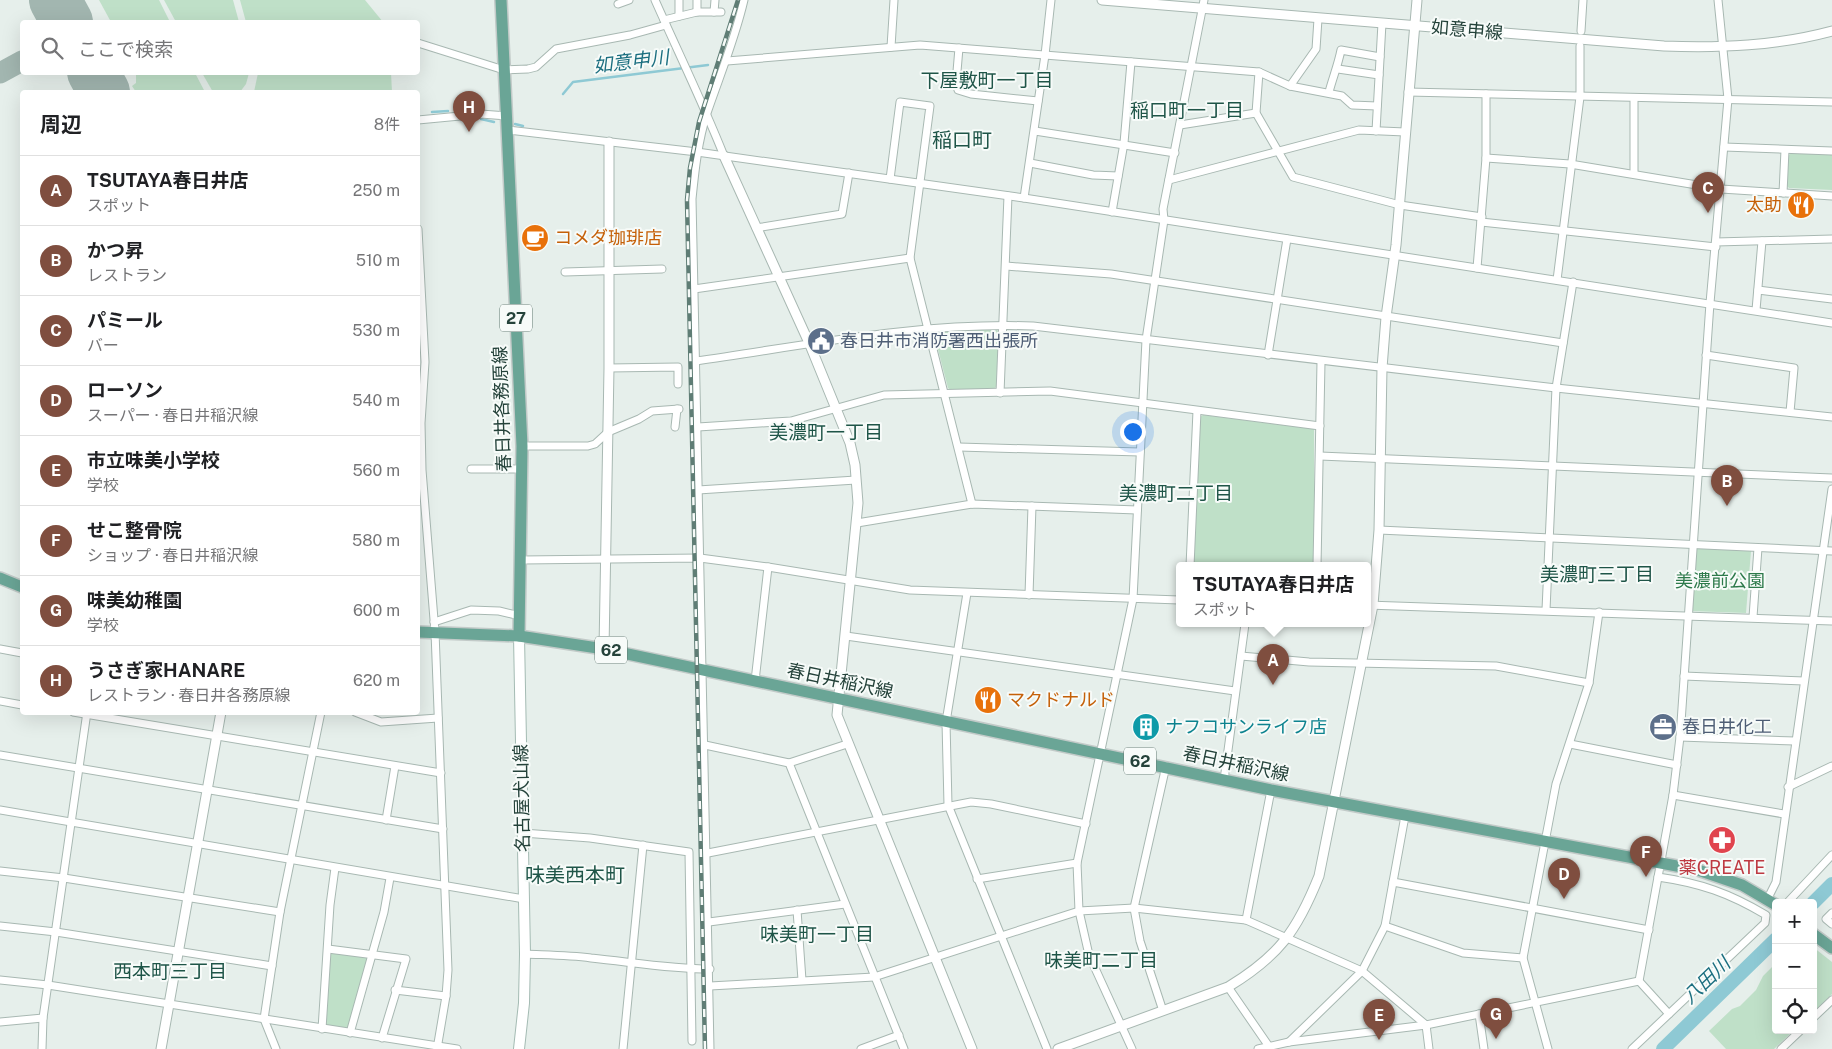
<!DOCTYPE html>
<html lang="ja">
<meta charset="utf-8">
<style>
body{margin:0;font-family:"Public Sans","Noto Sans JP",sans-serif;background:#f2f2f2;color:#202124}
.controls{position:absolute;right:15px;bottom:15px;display:grid;overflow:hidden;border-radius:5px;box-shadow:0 5px 20px #0002}
.controls button{width:45px;height:45px;display:grid;place-items:center;padding:0;border:0;border-bottom:1px solid #e0e0e0;background:#fff;color:#202124;font:25px sans-serif}
.you{position:absolute;left:1132px;top:431px;width:18px;height:18px;margin:-12px;border:4px solid #fff;border-radius:50%;background:#1a73e8;box-shadow:0 0 0 8px #1a73e833}
.badge{display:grid;place-items:center;width:32px;height:32px;border-radius:50%;background:#7f4e3f;color:#fff;font-size:16px;font-weight:700}
.pin{position:absolute;translate:-50% -41px;filter:drop-shadow(0 1px 2px #0008)}
.pin::after{content:'';position:absolute;top:26px;width:18px;height:15px;background:inherit;clip-path:polygon(0 0,100% 0,50% 100%)}
.popup{position:absolute;left:1176px;top:562px;width:195px;height:65px;box-sizing:border-box;display:grid;place-content:center;border-radius:5px;background:#fff;filter:drop-shadow(0 1px 4px #0005);font-size:16px;white-space:nowrap;color:#757577}
.popup b{font-size:19px;color:#202124}
.popup::after{content:'';position:absolute;left:50%;top:100%;margin-left:-10px;border:10px solid transparent;border-top-color:#fff}
.list{margin:0;padding:0;list-style:none}
h2{display:flex;justify-content:space-between;align-items:center;height:65px;margin:0;padding:0 20px;font-size:21px}
h2 small{font-size:16px;font-weight:400;color:#757577}
.list li{display:grid;grid-template-columns:32px 1fr auto;gap:15px;align-items:center;box-sizing:border-box;height:70px;padding:0 20px;border-top:1px solid #e0e0e0}
.list b{display:block;font-size:19px;white-space:nowrap}
.list p{margin:0;font-size:16px;white-space:nowrap;color:#757577}
.list em{font-size:16px;font-style:normal;color:#757577}
.icon{flex:none;width:28px;height:28px;fill:none;stroke:currentColor;stroke-width:2;stroke-linecap:round;stroke-linejoin:round}
.map{position:relative;flex:none;width:1832px;height:1049px;overflow:hidden}
.search{position:absolute;background:#fff;box-shadow:0 5px 20px #0002;left:20px;top:20px;width:400px;height:55px;display:flex;align-items:center;gap:12px;box-sizing:border-box;padding:0 18px;border-radius:5px;color:#757577;font-size:19px}
.panel{position:absolute;background:#fff;box-shadow:0 5px 20px #0002;left:20px;top:90px;width:400px;height:625px;border-radius:5px}
.map>svg:first-child{display:block}
.green{fill:#bfe0c8}
.lines{fill:none;stroke-linecap:round;stroke-linejoin:round}
.stream{stroke:#8ec9d4;stroke-width:2.5}
.river{stroke:#8ec9d4;stroke-width:14}
.taxiway{stroke:#a2b6b0;stroke-width:21}
.runway{stroke:#a2b6b0;stroke-width:52}
.minor-casing{stroke:#a8b8b2;stroke-width:9}
.tertiary-casing{stroke:#a8b8b2;stroke-width:11}
.secondary-casing{stroke:#a4bbb3;stroke-width:12}
.primary-casing{stroke:#c2cac8;stroke-width:14}
.minor{stroke:#fff;stroke-width:7}
.tertiary{stroke:#fff;stroke-width:9}
.secondary{stroke:#fff;stroke-width:10}
.primary{stroke:#6aa596;stroke-width:11}
.rail-casing{stroke:#5f7d75;stroke-width:4.5}
.rail{stroke:#f7fbf9;stroke-width:2.5;stroke-dasharray:8;stroke-linecap:butt}
.labels{text-anchor:middle;stroke-width:4;stroke-linejoin:round;paint-order:stroke}
.shield{fill:#f7fbf9;stroke:#637a73;stroke-width:1}
.shield-label{font-size:16px;font-weight:bold;fill:#24423a}
.street-label{font-size:18px;fill:#24423a;stroke:#f7fbf9}
.food-label{font-size:18px;fill:#c56008;stroke:#f7fbf9;text-anchor:start}
.service-label{font-size:18px;fill:#4e5e75;stroke:#f7fbf9;text-anchor:start}
.park-label{font-size:18px;fill:#2d7a4b;stroke:#f7fbf9}
.culture-label{font-size:18px;fill:#0d838f;stroke:#f7fbf9;text-anchor:start}
.health-label{font-size:18px;fill:#be3a42;stroke:#f7fbf9}
.water-label{font-size:19px;font-style:italic;fill:#1c6f80;stroke:#f7fbf9}
.neighbourhood-label{font-size:19px;fill:#1f5548;stroke:#f7fbf9}
.quarter-label{font-size:20px;fill:#1f5548;stroke:#f7fbf9}
</style>
<div class="map">
<svg width="1832" height="1049" viewBox="0 0 1832 1049">
<rect width="100%" height="100%" fill="#e6efeb"/>
<g class="green">
<polygon points="99,0 159,0 170,22 111,22"/>
<polygon points="164,0 233,0 239,22 176,22"/>
<polygon points="240,0 365,0 383,22 246,22"/>
<polygon points="136,73 195,73 205,92 136,92 132,86 136,83"/>
<polygon points="202,73 249,73 246,84 240,92 213,92"/>
<polygon points="258,73 391,73 392,92 254,92"/>
<polygon points="1791,153 1832,155 1832,190 1789,188 1787,186 1788,156"/>
<polygon points="967,329 996,329 999,332 996,387 993,389 951,390 948,388 934,334 936,331"/>
<polygon points="1203,415 1314,429 1314,566 1193,566 1200,417"/>
<polygon points="1695,548 1751,551 1746,613 1690,611"/>
<polygon points="1813,947 1832,962 1832,994 1813,1012"/>
<polygon points="332,951 365,956 367,959 348,1027 346,1029 327,1026 324,1022 329,954"/>
<polygon points="1776,963 1776,1030 1794,1030 1774,1049 1726,1049 1709,1031 1732,1009 1740,1006 1756,990 1763,976"/>
</g>
<g class="lines">
<g class="stream">
<polyline points="563,94 573,82 708,65"/>
<polyline points="456,110 470,109"/>
<polyline points="432,112 448,111"/>
<polyline points="418,114 418,113"/>
<polyline points="481,119 494,122"/>
<polyline points="515,124 523,126"/>
</g>
<g class="river">
<polyline points="1813,903 1832,884"/>
<polyline points="1663,1049 1776,939"/>
</g>
<g class="taxiway">
<polyline points="47,22 54,0"/>
<polyline points="0,73 22,61"/>
</g>
<g class="runway">
<polyline points="55,0 67,22"/>
<polyline points="93,72 104,92"/>
</g>
<g class="minor-casing">
<g id="minor">
<path d="M655 0C678 52 703 103 724 156"/>
<polyline points="618,4 629,0"/>
<polyline points="697,12 697,0"/>
<polyline points="714,12 715,0"/>
<polyline points="679,16 679,0"/>
<polyline points="664,20 697,12 721,12"/>
<polyline points="1581,31 1583,0"/>
<polyline points="418,43 504,70 528,69 536,67 556,49 630,35 666,25"/>
<polyline points="891,47 894,0"/>
<polyline points="959,48 956,83 958,90 971,94 1038,101"/>
<polyline points="727,61 920,45 1259,72 1290,86 1342,96 1352,105 1377,106"/>
<polyline points="1338,69 1379,75"/>
<polyline points="1259,72 1256,113 1293,177 1400,205 1482,217"/>
<polyline points="1290,86 1316,49 1318,19"/>
<path d="M1329 92C1333 77 1338 65 1341 50L1380 57"/>
<polyline points="1408,92 1832,102"/>
<polyline points="418,120 481,114 507,116"/>
<polyline points="1180,125 1256,113"/>
<polyline points="508,130 697,152 1024,198 1832,323"/>
<polyline points="1035,131 1175,153"/>
<polyline points="1376,131 1382,23"/>
<polyline points="1724,147 1832,151"/>
<polyline points="1486,158 1570,164 1721,189 1832,196"/>
<polyline points="1030,163 1093,175 1118,176"/>
<polyline points="1634,174 1634,98"/>
<polyline points="890,179 900,102 930,106 910,258 972,504"/>
<polyline points="1169,180 1359,130 1405,132"/>
<polyline points="1783,193 1785,150"/>
<polyline points="1024,198 1045,55 1051,0"/>
<polyline points="1112,212 1124,143 1131,62"/>
<polyline points="1481,222 1716,247"/>
<polyline points="756,228 842,214 849,173"/>
<polyline points="418,229 425,362 421,423 422,470 435,632 448,970 446,996 437,1049"/>
<polyline points="1716,242 1832,239"/>
<polyline points="1006,266 1111,274 1563,343"/>
<polyline points="1477,268 1486,158 1486,94"/>
<polyline points="565,272 662,269"/>
<polyline points="1557,280 1580,97 1580,46"/>
<polyline points="694,289 910,258"/>
<polyline points="1758,290 1832,299"/>
<polyline points="1756,310 1762,241"/>
<polyline points="1268,355 1287,239"/>
<polyline points="1706,355 1794,368 1790,412"/>
<path d="M696 361C808 345 919 322 1033 326L1556 388 1832 417"/>
<polyline points="609,368 678,367 678,384"/>
<polyline points="1000,393 1008,196"/>
<polyline points="675,427 677,409"/>
<polyline points="698,427 791,421 884,395 1050,391 1320,426"/>
<polyline points="522,446 588,446 595,444 608,432 639,419 652,411 679,409"/>
<polyline points="959,447 1140,452"/>
<polyline points="1320,456 1832,478"/>
<polyline points="471,469 522,469"/>
<polyline points="698,490 856,480"/>
<polyline points="857,523 972,504 1137,510"/>
<polyline points="1379,530 1832,551"/>
<polyline points="522,560 700,558 768,567 910,590 1179,600"/>
<polyline points="1190,566 1197,411"/>
<polyline points="1317,566 1321,362"/>
<polyline points="967,593 946,722 948,805 1047,1049"/>
<polyline points="1029,595 1032,506"/>
<polyline points="1367,605 1832,621"/>
<polyline points="1546,610 1556,388 1573,282"/>
<polyline points="1753,617 1758,548"/>
<polyline points="434,622 471,610 499,611 520,616"/>
<polyline points="846,636 1235,691"/>
<polyline points="0,649 22,653"/>
<polyline points="1241,656 1309,662 1496,666 1589,683"/>
<polyline points="1684,676 1804,681"/>
<polyline points="755,681 768,567"/>
<polyline points="0,701 22,705"/>
<polyline points="73,712 441,773"/>
<polyline points="355,712 381,722 438,718"/>
<polyline points="1680,737 1795,741"/>
<polyline points="1570,744 1677,765"/>
<polyline points="705,745 789,763 904,1049"/>
<polyline points="0,755 443,829"/>
<polyline points="789,763 847,744"/>
<polyline points="1224,780 1245,624"/>
<polyline points="1788,787 1832,766"/>
<polyline points="1673,795 1784,814"/>
<polyline points="0,810 524,899"/>
<polyline points="386,820 395,766"/>
<polyline points="523,833 590,838 689,852 692,1041"/>
<polyline points="708,853 971,802 991,804 1086,824"/>
<polyline points="0,871 64,878 280,912"/>
<polyline points="977,879 1077,863"/>
<polyline points="1393,882 1649,930"/>
<polyline points="1767,900 1776,882 1832,489"/>
<polyline points="1787,903 1832,855"/>
<polyline points="797,910 802,980"/>
<polyline points="1832,913 1826,919 1832,924"/>
<polyline points="1246,920 1271,790"/>
<polyline points="709,922 845,904"/>
<polyline points="0,926 56,932 272,966"/>
<polyline points="1385,926 1463,953 1523,958"/>
<polyline points="328,949 406,959 382,1038"/>
<path d="M525 954C547 955 569 955 591 958 631 962 670 969 710 969"/>
<polyline points="0,980 48,985 457,1049"/>
<polyline points="1639,981 1673,795 1680,737 1710,303 1728,99 1718,0"/>
<polyline points="1639,981 1669,1014"/>
<polyline points="710,986 874,977 1079,911 1134,908 1246,920 1362,971 1426,1025 1429,1049"/>
<polyline points="1228,987 1268,1045 1269,1049"/>
<polyline points="395,990 446,996"/>
<polyline points="1163,1011 1140,941 1134,908 1166,766"/>
<polyline points="1479,1014 1484,1049"/>
<polyline points="1813,1018 1832,1000"/>
<polyline points="0,1022 43,1018"/>
<polyline points="322,1029 330,905 335,868"/>
<polyline points="350,1033 384,912 390,878"/>
<polyline points="1289,1042 1362,971 1385,926 1405,816"/>
<polyline points="42,1049 43,1018 87,712"/>
<polyline points="276,1049 264,1019 280,912 321,712"/>
<polyline points="623,1049 643,845"/>
<path d="M710 1049 692 199C695 169 698 141 707 113 720 75 735 39 744 0"/>
<polyline points="861,1049 899,1035"/>
<polyline points="1132,1049 1089,955 1079,911 1077,863 1133,599 1146,340 1164,220 1163,209 1204,0"/>
<polyline points="1258,1049 1289,1042 1426,1025 1639,981"/>
<polyline points="1548,1049 1523,958 1556,784 1589,683 1599,612"/>
<path d="M1632 1049 1765 923 1766 915C1729 893 1700 883 1658 877"/>
<polyline points="1781,1049 1801,1030"/>
</g>
</g>
<g class="tertiary-casing">
<g id="tertiary">
<path d="M1102 0 1664 46C1721 48 1776 46 1832 31"/>
<polyline points="724,156 810,345 850,443 855,465 858,503 837,715 972,1049"/>
<polyline points="604,649 609,368 609,142"/>
<polyline points="161,1049 221,712"/>
<path d="M1058 1049 1228 987C1279 956 1297 931 1319 876L1373 605 1379 530 1382 368 1386 317 1396 245 1417 0"/>
</g>
</g>
<g class="secondary-casing">
<polyline id="secondary" points="519,1049 524,1003 525,954 519,636"/>
</g>
<g class="primary-casing">
<g id="primary">
<polyline points="501,0 522,446 519,636"/>
<polyline points="0,578 22,587"/>
<polyline points="418,632 519,636 604,649 1271,790 1698,870 1742,885 1776,905"/>
<polyline points="1813,934 1832,948"/>
</g>
</g>
<use href="#minor" class="minor"/>
<use href="#tertiary" class="tertiary"/>
<use href="#secondary" class="secondary"/>
<use href="#primary" class="primary"/>
<g class="rail-casing">
<polyline id="rail" points="705,1049 687,200 690,168 699,122 738,0"/>
</g>
<use href="#rail" class="rail"/>
</g>
<defs>
<g id="restaurant-disc" transform="scale(1.4375)"><circle r="9.5" fill="#e8710a" stroke="#f7fbf9"/><path d="M-5-6h1v4h1v-4h1v4h1v-4h1v5L-1.5 .5V6h-2V.5L-5-1ZM5-6V6H3V1.5H1.5Q1.5-4 5-6Z" fill="#fff"/></g>
<g id="cafe-disc" transform="scale(1.4375)"><circle r="9.5" fill="#e8710a" stroke="#f7fbf9"/><path d="M-5.5-4.5H6V0H3Q3 3.5 0 3.5H-2.5Q-5.5 3.5-5.5 0ZM3-3.2v2h1.7v-2ZM-6 4.5H4V6H-6Z" fill="#fff"/></g>
<g id="civic-disc" transform="scale(1.4375)"><circle r="9.5" fill="#5c6f8a" stroke="#f7fbf9"/><path d="M-.6-6.5H3V-4.5H.6V-3L4-1V1h2V6H-6V1h2V-1L-.6-3ZM-1.2 2.5V6h2.4V2.5Z" fill="#fff"/></g>
<g id="building-disc" transform="scale(1.4375)"><circle r="9.5" fill="#0f9aa8" stroke="#f7fbf9"/><path d="M-4-6H4V6H1V3H-1V6H-4ZM-2.5-4.3h1.7v1.8h-1.7ZM.8-4.3h1.7v1.8H.8ZM-2.5-1h1.7V.8h-1.7ZM.8-1h1.7V.8H.8Z" fill="#fff"/></g>
<g id="office-disc" transform="scale(1.4375)"><circle r="9.5" fill="#5c6f8a" stroke="#f7fbf9"/><path d="M-6-3h4V-5.5h4V-3h4V5H-6ZM-1-4.5V-3h2v-1.5ZM-6 0V1H6V0Z" fill="#fff"/></g>
<g id="pharmacy-disc" transform="scale(1.4375)"><circle r="9.5" fill="#e0444e" stroke="#f7fbf9"/><path d="M-2-6h4v4h4v4h-4v4h-4v-4h-4v-4h4Z" fill="#fff"/></g>
</defs>
<g fill-rule="evenodd">
<use href="#restaurant-disc" x="1801" y="205"/>
<use href="#cafe-disc" x="535" y="238"/>
<use href="#civic-disc" x="821" y="341"/>
<use href="#restaurant-disc" x="988" y="700"/>
<use href="#building-disc" x="1146" y="727"/>
<use href="#office-disc" x="1663" y="727"/>
<use href="#pharmacy-disc" x="1722" y="840"/>
</g>
<g class="labels">
<g class="shield">
<rect x="500" y="304.5" width="32" height="27" rx="4"/>
<rect x="595" y="636.5" width="32" height="27" rx="4"/>
<rect x="1124" y="747.5" width="32" height="27" rx="4"/>
</g>
<g class="shield-label">
<text x="516" y="324">27</text>
<text x="611" y="656">62</text>
<text x="1140" y="767">62</text>
</g>
<g class="street-label">
<text transform="translate(1467 30) rotate(5)" y="6">如意申線</text>
<text transform="translate(502 409) rotate(-92)" y="6">春日井各務原線</text>
<text transform="translate(840 681) rotate(12)" y="6">春日井稲沢線</text>
<text transform="translate(1236 764) rotate(12)" y="6">春日井稲沢線</text>
<text transform="translate(522 798) rotate(-91)" y="6">名古屋犬山線</text>
</g>
<g class="food-label">
<text x="1782" y="211" text-anchor="end">太助</text>
<text x="554" y="244">コメダ珈琲店</text>
<text x="1007" y="706">マクドナルド</text>
</g>
<g class="service-label">
<text x="840" y="347">春日井市消防署西出張所</text>
<text x="1682" y="733">春日井化工</text>
</g>
<g class="park-label">
<text x="1720" y="587">美濃前公園</text>
</g>
<g class="culture-label">
<text x="1165" y="733">ナフコサンライフ店</text>
</g>
<g class="health-label">
<text x="1722" y="874">薬CREATE</text>
</g>
<g class="water-label">
<text transform="translate(631 61) rotate(-7)" y="7">如意申川</text>
<text transform="translate(1706 980) rotate(-44)" y="7">八田川</text>
</g>
<g class="neighbourhood-label">
<text x="987" y="87">下屋敷町一丁目</text>
<text x="1187" y="117">稲口町一丁目</text>
<text x="826" y="439">美濃町一丁目</text>
<text x="1176" y="500">美濃町二丁目</text>
<text x="1597" y="581">美濃町三丁目</text>
<text x="817" y="941">味美町一丁目</text>
<text x="1101" y="967">味美町二丁目</text>
<text x="170" y="978">西本町三丁目</text>
</g>
<g class="quarter-label">
<text x="962" y="147">稲口町</text>
<text x="575" y="882">味美西本町</text>
</g>
</g>
</svg>
<div class="controls">
<button>+</button>
<button>−</button>
<button><svg class="icon" aria-label="locate" viewBox="0 0 24 24"><circle cx="12" cy="12" r="6"/><path d="M12 2v4M12 18v4M2 12h4M18 12h4"/></svg></button>
</div>
<div class="you"></div>
<div class="pin badge" style="left:1273px;top:685px">A</div>
<div class="popup"><b>TSUTAYA春日井店</b>スポット</div>
<div class="pin badge" style="left:1727px;top:506px">B</div>
<div class="pin badge" style="left:1708px;top:213px">C</div>
<div class="pin badge" style="left:1564px;top:899px">D</div>
<div class="pin badge" style="left:1379px;top:1040px">E</div>
<div class="pin badge" style="left:1646px;top:877px">F</div>
<div class="pin badge" style="left:1496px;top:1039px">G</div>
<div class="pin badge" style="left:469px;top:132px">H</div>
<div class="search"><svg class="icon" aria-label="search" viewBox="0 0 24 24"><circle cx="10" cy="10" r="6"/><path d="M15 15l6 6"/></svg>ここで検索</div>
<section class="panel">
<h2>周辺<small>8件</small></h2>
<ul class="list">
<li><span class="badge">A</span><div><b>TSUTAYA春日井店</b><p>スポット</p></div><em>250 m</em></li>
<li><span class="badge">B</span><div><b>かつ昇</b><p>レストラン</p></div><em>510 m</em></li>
<li><span class="badge">C</span><div><b>パミール</b><p>バー</p></div><em>530 m</em></li>
<li><span class="badge">D</span><div><b>ローソン</b><p>スーパー · 春日井稲沢線</p></div><em>540 m</em></li>
<li><span class="badge">E</span><div><b>市立味美小学校</b><p>学校</p></div><em>560 m</em></li>
<li><span class="badge">F</span><div><b>せこ整骨院</b><p>ショップ · 春日井稲沢線</p></div><em>580 m</em></li>
<li><span class="badge">G</span><div><b>味美幼稚園</b><p>学校</p></div><em>600 m</em></li>
<li><span class="badge">H</span><div><b>うさぎ家HANARE</b><p>レストラン · 春日井各務原線</p></div><em>620 m</em></li>
</ul>
</section>
</div>
